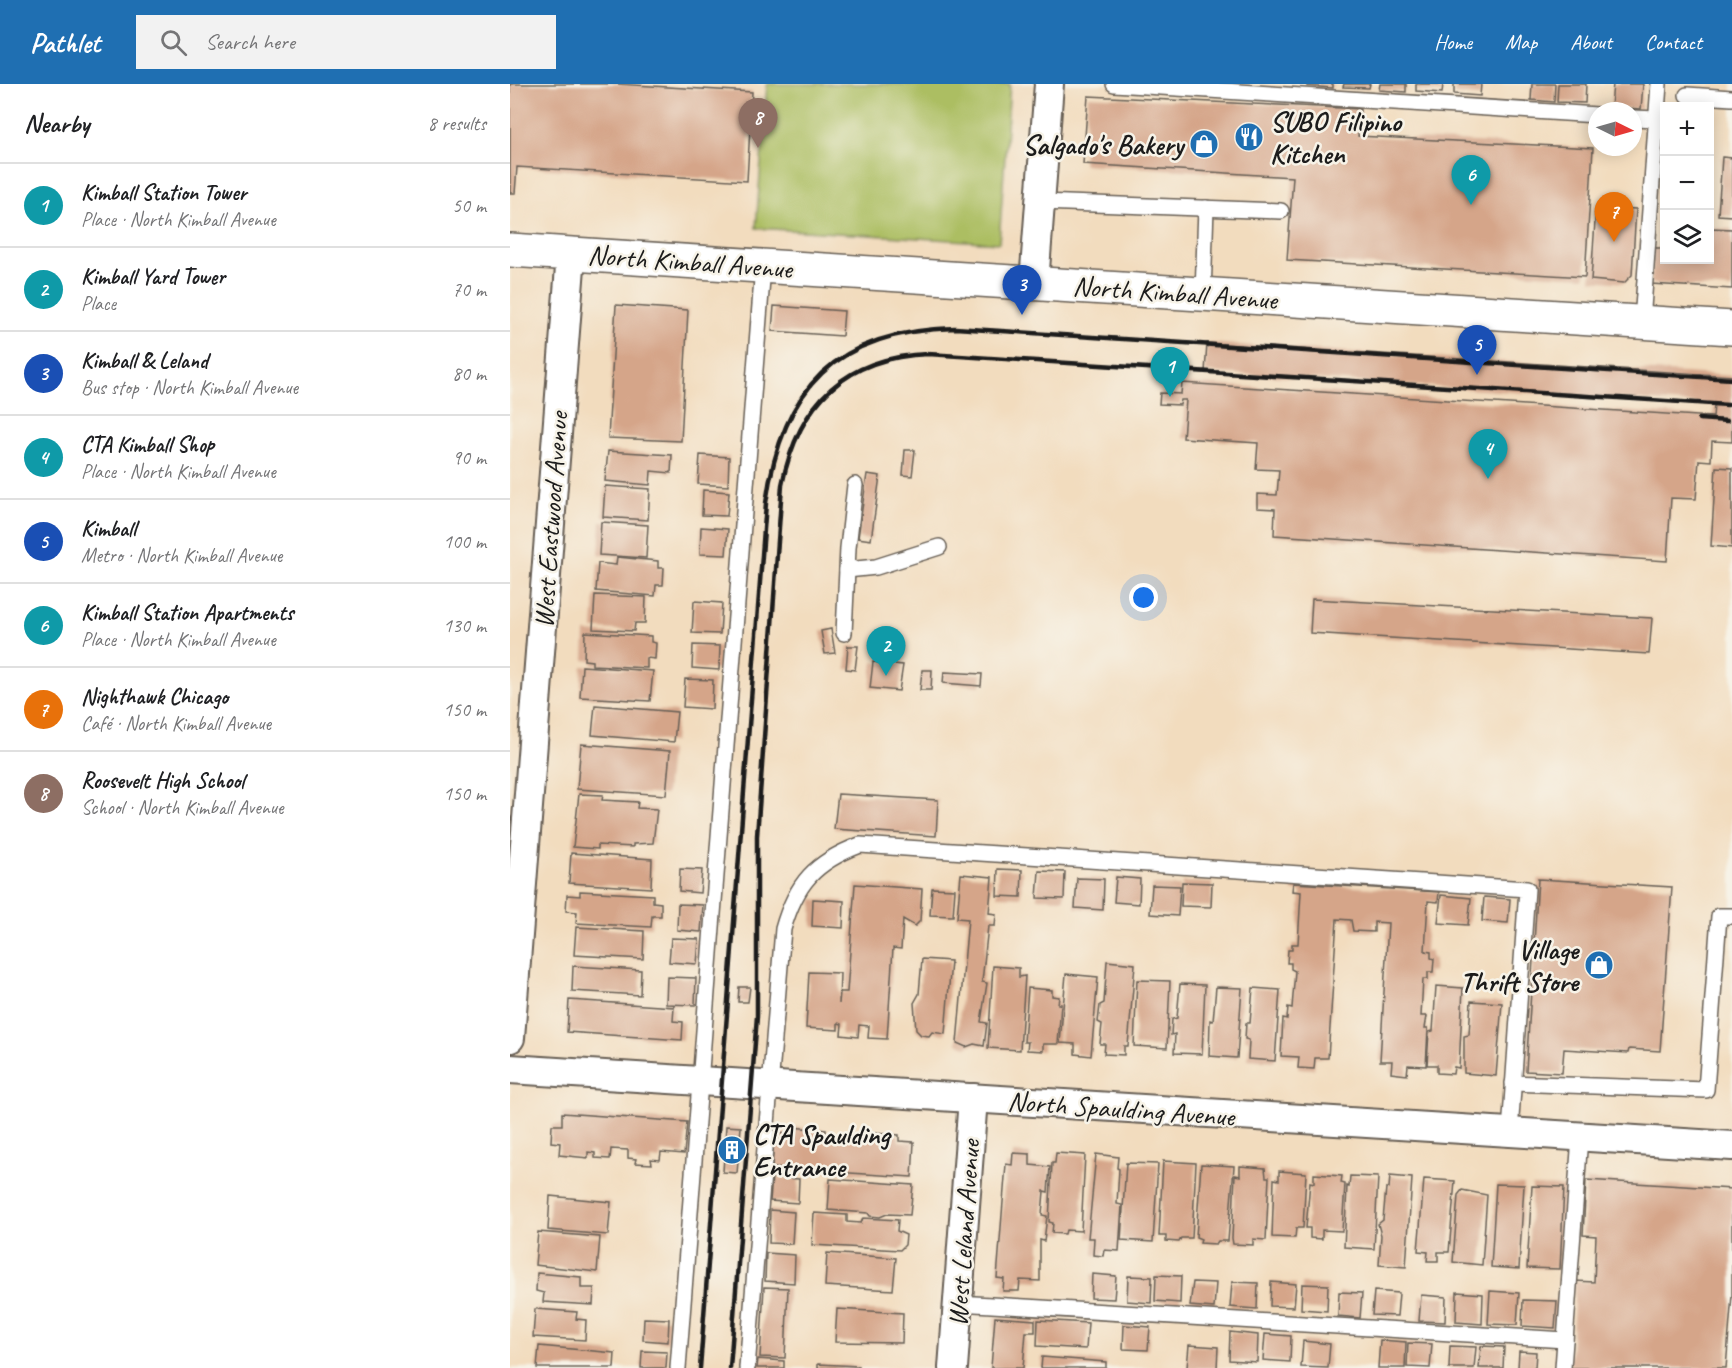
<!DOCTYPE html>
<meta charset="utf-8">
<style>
body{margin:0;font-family:Caveat,sans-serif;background:#f2f2f2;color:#202124}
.controls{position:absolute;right:18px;top:18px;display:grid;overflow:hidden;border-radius:0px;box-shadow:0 3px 15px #0003}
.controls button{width:54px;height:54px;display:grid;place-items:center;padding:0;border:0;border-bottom:2px solid #e0e0e0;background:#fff;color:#202124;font:30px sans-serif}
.compass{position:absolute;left:1078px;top:18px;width:54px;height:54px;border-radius:50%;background:#fff;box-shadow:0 3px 15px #0003;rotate:95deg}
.you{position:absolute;left:634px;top:514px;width:21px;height:21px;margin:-15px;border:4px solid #fff;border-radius:50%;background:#1a73e8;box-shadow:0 0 0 9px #1a73e833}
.badge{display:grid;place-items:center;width:39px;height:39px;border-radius:50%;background:#1f6fb2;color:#fff;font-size:20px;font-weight:700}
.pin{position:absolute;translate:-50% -50px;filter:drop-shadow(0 2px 3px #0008)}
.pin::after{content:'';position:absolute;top:32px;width:21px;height:18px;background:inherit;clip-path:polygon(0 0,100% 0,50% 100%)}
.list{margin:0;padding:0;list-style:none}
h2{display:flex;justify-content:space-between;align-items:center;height:78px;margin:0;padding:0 24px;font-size:26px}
h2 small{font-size:20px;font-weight:400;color:#757577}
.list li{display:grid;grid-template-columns:39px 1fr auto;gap:18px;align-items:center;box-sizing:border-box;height:84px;padding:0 24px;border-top:2px solid #e0e0e0}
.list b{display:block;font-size:22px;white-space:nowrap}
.list p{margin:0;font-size:20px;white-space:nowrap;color:#757577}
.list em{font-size:20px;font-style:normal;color:#757577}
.icon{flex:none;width:33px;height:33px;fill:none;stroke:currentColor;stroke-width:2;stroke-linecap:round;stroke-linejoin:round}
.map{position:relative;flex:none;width:1222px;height:1284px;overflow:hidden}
header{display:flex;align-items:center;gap:36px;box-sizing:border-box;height:84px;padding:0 30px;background:#1f6fb2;color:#fff}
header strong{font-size:28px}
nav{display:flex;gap:33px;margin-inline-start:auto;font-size:21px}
.search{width:420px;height:54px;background:#f2f2f2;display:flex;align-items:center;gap:15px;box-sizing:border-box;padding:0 21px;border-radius:0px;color:#757577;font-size:22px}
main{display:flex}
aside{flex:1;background:#fff}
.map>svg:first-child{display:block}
.green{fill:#acbe62;stroke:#646d3f;stroke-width:1.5}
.building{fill:#d5a589}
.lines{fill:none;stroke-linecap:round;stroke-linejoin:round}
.service-casing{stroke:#675f55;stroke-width:18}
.minor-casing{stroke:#675f55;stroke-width:32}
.tertiary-casing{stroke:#675f55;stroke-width:36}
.service{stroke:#fff;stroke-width:15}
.minor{stroke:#fff;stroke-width:28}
.tertiary{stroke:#fff;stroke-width:33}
.rail{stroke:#1c1c1c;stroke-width:4.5}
.labels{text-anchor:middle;stroke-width:5;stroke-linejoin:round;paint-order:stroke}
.poi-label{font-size:28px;font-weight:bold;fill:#1c1c1c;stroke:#f7f3e8;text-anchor:start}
.street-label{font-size:28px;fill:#1c1c1c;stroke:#f7f3e8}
</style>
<header>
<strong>Pathlet</strong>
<div class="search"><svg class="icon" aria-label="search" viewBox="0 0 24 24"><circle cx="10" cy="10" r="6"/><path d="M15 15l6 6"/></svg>Search here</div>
<nav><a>Home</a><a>Map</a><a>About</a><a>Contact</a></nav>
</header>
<main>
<aside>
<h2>Nearby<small>8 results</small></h2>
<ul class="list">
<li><span class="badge" style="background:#0f9aa8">1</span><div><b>Kimball Station Tower</b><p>Place · North Kimball Avenue</p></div><em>50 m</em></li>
<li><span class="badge" style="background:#0f9aa8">2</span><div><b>Kimball Yard Tower</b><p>Place</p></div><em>70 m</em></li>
<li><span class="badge" style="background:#1a4fb4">3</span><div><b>Kimball &amp; Leland</b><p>Bus stop · North Kimball Avenue</p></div><em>80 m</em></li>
<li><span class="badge" style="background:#0f9aa8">4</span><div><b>CTA Kimball Shop</b><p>Place · North Kimball Avenue</p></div><em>90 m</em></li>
<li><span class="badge" style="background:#1a4fb4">5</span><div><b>Kimball</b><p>Metro · North Kimball Avenue</p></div><em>100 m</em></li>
<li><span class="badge" style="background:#0f9aa8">6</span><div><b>Kimball Station Apartments</b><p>Place · North Kimball Avenue</p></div><em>130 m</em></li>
<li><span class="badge" style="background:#e8710a">7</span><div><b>Nighthawk Chicago</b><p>Café · North Kimball Avenue</p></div><em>150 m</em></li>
<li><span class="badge" style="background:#8d6e63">8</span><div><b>Roosevelt High School</b><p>School · North Kimball Avenue</p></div><em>150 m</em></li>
</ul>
</aside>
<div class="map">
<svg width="1222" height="1284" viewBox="0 0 1222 1284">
<rect width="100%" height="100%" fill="#f7f3e8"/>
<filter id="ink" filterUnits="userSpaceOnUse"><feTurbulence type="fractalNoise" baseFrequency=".0167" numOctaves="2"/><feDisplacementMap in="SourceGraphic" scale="12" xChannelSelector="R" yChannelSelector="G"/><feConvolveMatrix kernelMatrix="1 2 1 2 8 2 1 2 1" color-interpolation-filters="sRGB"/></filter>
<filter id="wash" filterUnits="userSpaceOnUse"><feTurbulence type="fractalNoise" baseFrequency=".008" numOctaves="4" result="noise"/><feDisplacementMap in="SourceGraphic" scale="24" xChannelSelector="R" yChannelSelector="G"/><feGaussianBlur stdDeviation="1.35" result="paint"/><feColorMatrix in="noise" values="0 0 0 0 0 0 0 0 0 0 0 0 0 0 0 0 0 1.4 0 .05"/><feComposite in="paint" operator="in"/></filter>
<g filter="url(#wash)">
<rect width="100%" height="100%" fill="#f2dcbe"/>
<polygon class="green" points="257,0 500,0 489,159 246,144"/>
<g id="blocks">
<g class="building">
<polygon points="0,0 107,0 242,8 237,97 7,83 5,109 0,109"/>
<polygon points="797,0 823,0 823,4 797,2"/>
<polygon points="834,0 860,0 859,4 833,3"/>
<polygon points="870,0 896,0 896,8 869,6"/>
<polygon points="906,0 933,0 932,9 906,7"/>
<polygon points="944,0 971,0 970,12 944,10"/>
<polygon points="1022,0 1045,0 1044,18 1021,16"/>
<polygon points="1048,0 1076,0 1075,19 1047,18"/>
<polygon points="1103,0 1133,0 1131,25 1101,23"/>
<polygon points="578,12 850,25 848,52 1083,64 1075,193 777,176 783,93 573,80"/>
<polygon points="1212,73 1222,74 1222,132 1208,131"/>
<polygon points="1086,123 1126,125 1122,191 1114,199 1081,196"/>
<polygon points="1200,144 1222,145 1222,205 1141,200 1143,164 1154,164 1154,176 1200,176"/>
<polygon points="106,221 178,226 171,357 98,354"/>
<polygon points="264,222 334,227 332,252 262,247"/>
<polygon points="697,259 1222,292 1222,358 1202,357 1201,377 1189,376 1186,415 1161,414 1157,477 764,451 765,425 747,424 747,410 767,411 769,386 746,385 748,359 673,354 676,316 671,316 670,321 649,320 650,309 671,310 672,299 1203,333 1204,321 695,288"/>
<polygon points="395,366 405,366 402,392 393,391"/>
<polygon points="98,367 162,371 161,389 141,387 140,401 95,397"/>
<polygon points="190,371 219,373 218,402 188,400"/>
<polygon points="1206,383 1222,384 1222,464 1201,462"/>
<polygon points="357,390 370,392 361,456 348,454"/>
<polygon points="95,402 140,405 138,436 93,433"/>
<polygon points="193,406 219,408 217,432 192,431"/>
<polygon points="91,438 138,441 136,474 89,471"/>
<polygon points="191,443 218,445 216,471 190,470"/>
<polygon points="107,473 148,477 148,484 154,484 153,501 146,501 145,512 86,507 88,479 106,481"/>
<polygon points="85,511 136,513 135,539 125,539 124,547 83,545"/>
<polygon points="802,515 1142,534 1139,570 800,549"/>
<polygon points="184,517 212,519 210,550 182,549"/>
<polygon points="321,545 325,569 315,570 311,547"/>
<polygon points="75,548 141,552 141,558 146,559 145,575 137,574 137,584 82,581 82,577 74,576"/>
<polygon points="183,561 210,562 209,586 182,584"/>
<polygon points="338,562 348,562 345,586 336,585"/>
<polygon points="363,578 393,581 389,607 360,604"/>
<polygon points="72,582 143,587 140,617 70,613"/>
<polygon points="412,586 422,586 421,606 410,606"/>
<polygon points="434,588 472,590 471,602 433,599"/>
<polygon points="175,595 203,596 202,625 173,623"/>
<polygon points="85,621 167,628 164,658 82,651"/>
<polygon points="71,660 160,667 156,711 67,705"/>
<polygon points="69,710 93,711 92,716 128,718 127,724 147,725 143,759 123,760 123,763 88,761 88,765 63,763"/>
<polygon points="328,710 428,716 426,752 324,745"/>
<polygon points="61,769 142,775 141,804 59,799"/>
<polygon points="170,785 192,786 190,809 169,807"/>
<polygon points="488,785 512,786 511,813 487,812"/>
<polygon points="529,787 555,788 554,815 527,814"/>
<polygon points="451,790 482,793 479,829 486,830 485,842 478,842 472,898 477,899 471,938 477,939 474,962 464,960 456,963 447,959 458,835 447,834"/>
<polygon points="606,793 630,795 629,820 604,818"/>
<polygon points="567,794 594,795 593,826 565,824"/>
<polygon points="1028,795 1162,803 1150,967 1119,965 1118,969 1054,965 1052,989 1016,987"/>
<polygon points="672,798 702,799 701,823 671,822"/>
<polygon points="783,799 929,808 928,818 918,817 915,867 921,868 921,874 924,875 923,888 918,888 918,895 913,895 911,932 917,932 915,944 918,944 916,982 898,981 897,991 881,989 882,977 870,977 878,839 864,838 864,848 843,847 841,836 827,835 818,974 805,974 804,985 788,984 789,973 771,972 773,934 777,935 778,923 782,924 785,887 781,885 781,879 777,879 778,866 782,866 782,860 788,860 791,808 782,807"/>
<polygon points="345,800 412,805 410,837 405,842 393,835 391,865 383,864 377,955 358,954 359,942 349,941 348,953 331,951 332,940 328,939 328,946 296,944 299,888 330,889 329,920 330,908 337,908"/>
<polygon points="642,801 670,802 668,832 640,830"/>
<polygon points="422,804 445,805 443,832 420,831"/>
<polygon points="70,807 143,811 143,818 151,819 151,832 142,832 141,843 66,839 67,828 56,827 57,811 70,812"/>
<polygon points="931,811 961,814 958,841 928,839"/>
<polygon points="974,813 1000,815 998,839 972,837"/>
<polygon points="303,815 334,817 333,844 302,842"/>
<polygon points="168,820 193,821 191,848 167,846"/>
<polygon points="66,843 134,847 133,875 64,871"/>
<polygon points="161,854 189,855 187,880 159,878"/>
<polygon points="412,875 441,877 435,950 422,948 419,952 411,951 406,946 404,919 409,910"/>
<polygon points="597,877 625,880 618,962 614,962 614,971 594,970 595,960 590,960 592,940 588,938 590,921 594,919"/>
<polygon points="63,882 131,886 130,911 62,907"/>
<polygon points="483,882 509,884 509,893 515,892 510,966 478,964"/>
<polygon points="556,890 588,893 581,972 565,970 565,960 550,959"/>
<polygon points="157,893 186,894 185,921 156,920"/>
<polygon points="627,896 660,897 657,964 624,962"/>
<polygon points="670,900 695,901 692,970 664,969 665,950 661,951 662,935 667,934"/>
<polygon points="926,902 953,904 949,984 944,983 943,990 927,989 927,981 917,981 919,948 923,947"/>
<polygon points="229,903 240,903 238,918 228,918"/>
<polygon points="706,903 732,904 727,974 699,972 700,936 703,937"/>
<polygon points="518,904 542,906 542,912 549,913 548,920 551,920 548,960 533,960 533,967 517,966 518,958 514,958"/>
<polygon points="743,904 770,906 765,977 738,975 739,956 735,955 736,939 740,939"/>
<polygon points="59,916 164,923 163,937 173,938 172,956 57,948"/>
<polygon points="961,917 992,919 986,992 954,989 954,952 959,951"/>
<polygon points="52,1029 177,1038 174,1070 151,1068 150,1076 141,1075 142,1080 125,1079 126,1075 118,1074 118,1066 101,1065 100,1075 85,1074 85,1069 78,1068 78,1074 49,1071 50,1059 41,1058 42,1041 52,1041"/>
<polygon points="216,1042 231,1043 227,1089 213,1088"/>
<polygon points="280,1043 316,1046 316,1052 349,1055 349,1048 389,1051 389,1057 404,1058 402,1093 262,1084 264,1049 279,1050"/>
<polygon points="503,1069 520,1070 520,1081 540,1083 538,1108 534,1107 532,1131 537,1132 534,1157 530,1156 530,1197 510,1196 509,1207 493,1207 494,1195 487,1194 496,1080 502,1081"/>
<polygon points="546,1069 575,1071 571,1147 556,1146 555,1150 542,1149 543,1139 539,1138 542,1079 545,1079"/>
<polygon points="586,1070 608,1073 607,1084 609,1085 607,1120 612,1121 609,1167 594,1166 593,1172 583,1171 584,1154 578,1154"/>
<polygon points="653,1077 686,1079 682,1154 671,1154 669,1158 656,1157 656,1152 649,1152"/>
<polygon points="616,1079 648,1080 643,1158 611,1156"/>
<polygon points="691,1080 724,1082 718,1157 708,1157 706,1160 690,1159 691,1155 686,1153"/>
<polygon points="730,1082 755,1084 756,1093 759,1093 756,1156 743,1155 743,1161 723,1160 722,1154 725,1091 730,1092"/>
<polygon points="769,1087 796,1089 793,1144 786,1144 785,1154 762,1153 764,1095 769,1096"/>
<polygon points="804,1090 832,1092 831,1099 835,1100 832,1147 812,1146 812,1155 800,1154 800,1144 796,1144 800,1098 804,1099"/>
<polygon points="840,1092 868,1093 864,1165 834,1163 837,1102 839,1103"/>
<polygon points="880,1092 902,1094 896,1183 869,1181 871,1151 868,1140 873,1136 876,1104 879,1104"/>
<polygon points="262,1093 289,1095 288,1119 260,1117"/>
<polygon points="320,1095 403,1101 400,1131 377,1130 370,1133 360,1132 358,1129 318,1126"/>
<polygon points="914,1095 945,1097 939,1168 928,1168 928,1177 917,1177 918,1168 908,1167"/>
<polygon points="1076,1096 1222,1105 1222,1211 1216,1284 1060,1284 1065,1197 1084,1198 1086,1152 1073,1151"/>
<polygon points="986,1100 1014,1101 1009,1185 981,1183"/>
<polygon points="1022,1102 1054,1103 1050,1185 1017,1184"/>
<polygon points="952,1106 977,1111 972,1181 943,1178 948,1111"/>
<polygon points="40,1112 101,1118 98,1151 38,1146"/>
<polygon points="260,1126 284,1128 282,1160 259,1159"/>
<polygon points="304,1129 337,1131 337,1138 351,1139 353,1134 388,1136 387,1147 396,1151 395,1161 390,1166 302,1161"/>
<polygon points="28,1148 90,1153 87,1188 25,1181"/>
<polygon points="256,1169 285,1171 284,1199 255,1197"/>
<polygon points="317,1169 386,1174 383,1206 315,1202"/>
<polygon points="27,1189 71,1193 71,1204 84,1204 83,1221 33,1218 34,1209 26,1207"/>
<polygon points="582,1190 606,1192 604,1215 581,1214"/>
<polygon points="646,1191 671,1192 670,1219 645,1217"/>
<polygon points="618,1192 642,1193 641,1219 617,1217"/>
<polygon points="683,1198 706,1199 704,1224 680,1222"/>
<polygon points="722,1198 748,1199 747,1225 720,1223"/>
<polygon points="761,1198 786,1200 784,1223 760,1222"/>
<polygon points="792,1200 818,1201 817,1227 791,1225"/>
<polygon points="254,1203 278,1204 275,1274 250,1273"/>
<polygon points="864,1207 889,1209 887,1232 862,1231"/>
<polygon points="980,1207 1009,1209 1007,1241 978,1240"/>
<polygon points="829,1208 852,1209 850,1234 828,1232"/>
<polygon points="947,1208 973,1210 972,1240 946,1238"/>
<polygon points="911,1211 936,1213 935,1238 909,1237"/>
<polygon points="1013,1216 1047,1217 1045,1244 1012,1242"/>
<polygon points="25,1225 67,1228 66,1235 76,1236 75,1256 23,1253"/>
<polygon points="327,1225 393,1229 392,1259 325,1258"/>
<polygon points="485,1233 525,1236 525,1248 516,1248 513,1284 481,1284"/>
<polygon points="134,1234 159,1235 158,1258 133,1256"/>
<polygon points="528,1236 578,1239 576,1265 527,1262"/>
<polygon points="614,1241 640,1243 638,1266 613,1265"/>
<polygon points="720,1248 748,1251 747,1278 719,1276"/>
<polygon points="755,1250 781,1252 780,1278 753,1276"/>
<polygon points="870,1256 896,1258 895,1284 868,1284"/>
<polygon points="793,1257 820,1260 818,1284 791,1283"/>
<polygon points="898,1259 922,1260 920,1284 897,1283"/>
<polygon points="679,1261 708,1263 707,1284 677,1284"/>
<polygon points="29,1262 105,1269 104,1284 27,1284"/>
<polygon points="940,1262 966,1263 964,1284 939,1284"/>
<polygon points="971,1262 994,1263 993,1284 969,1284"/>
<polygon points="132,1267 157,1268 156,1284 131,1284"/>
<polygon points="1009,1267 1026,1268 1025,1284 1008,1284"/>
<polygon points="532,1273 596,1278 596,1284 531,1284"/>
<polygon points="248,1275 274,1277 274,1284 247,1284"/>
<polygon points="308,1280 349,1282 349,1284 308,1284"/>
</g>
</g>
</g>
<g filter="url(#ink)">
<use href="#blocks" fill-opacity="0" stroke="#675f55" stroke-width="1.5"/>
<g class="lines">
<g class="service-casing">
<g id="service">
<polyline points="604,0 1087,31"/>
<polyline points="1177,11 1222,14"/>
<polyline points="1123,34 1147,35"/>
<polyline points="531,118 771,127"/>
<polyline points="693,210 696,124"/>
<polyline points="1132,238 1149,0"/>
<polyline points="337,486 366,483 429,463"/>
<polyline points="334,549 338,464 345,401"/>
<polyline points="1003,999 1196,1006 1209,832 1222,832"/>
<polyline points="448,1219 1055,1256"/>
<polyline points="168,1284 253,182"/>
<path d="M237 1284 273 845C286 799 305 778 350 761L1017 805 1000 1048"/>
<polyline points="1053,1284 1070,1053"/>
</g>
</g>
<g class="minor-casing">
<g id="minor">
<polyline points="524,199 539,0"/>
<polyline points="0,954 61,170"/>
<polyline points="0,985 1222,1062"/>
<polyline points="443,1284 463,1014"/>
</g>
</g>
<g class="tertiary-casing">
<polyline id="tertiary" points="0,166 1222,244"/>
</g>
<use href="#service" class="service"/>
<use href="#minor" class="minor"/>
<use href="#tertiary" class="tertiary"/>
<g class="rail">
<polyline points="1189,335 1217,337"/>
<path d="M190 1284 256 419C272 303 326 247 445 244L1222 295"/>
<path d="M220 1284 247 932V752L272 401C288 321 333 273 418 270L1218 321"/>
</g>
</g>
</g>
<defs>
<g id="restaurant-disc" transform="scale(1.5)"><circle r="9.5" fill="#1f6fb2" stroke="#f7f3e8"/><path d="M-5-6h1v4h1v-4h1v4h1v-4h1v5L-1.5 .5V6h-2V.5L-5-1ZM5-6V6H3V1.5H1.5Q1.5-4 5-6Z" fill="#fff"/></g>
<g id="shop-disc" transform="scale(1.5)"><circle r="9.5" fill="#1f6fb2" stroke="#f7f3e8"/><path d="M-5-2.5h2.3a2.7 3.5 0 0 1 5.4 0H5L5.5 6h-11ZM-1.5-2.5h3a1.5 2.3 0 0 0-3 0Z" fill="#fff"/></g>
<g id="building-disc" transform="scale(1.5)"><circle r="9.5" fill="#1f6fb2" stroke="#f7f3e8"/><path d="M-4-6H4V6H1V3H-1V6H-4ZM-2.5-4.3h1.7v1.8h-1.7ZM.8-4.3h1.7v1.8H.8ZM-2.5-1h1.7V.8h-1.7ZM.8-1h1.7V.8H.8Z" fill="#fff"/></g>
</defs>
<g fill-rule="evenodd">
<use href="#restaurant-disc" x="739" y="53"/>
<use href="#shop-disc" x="694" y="60"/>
<use href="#shop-disc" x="1089" y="881"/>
<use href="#building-disc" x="222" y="1066"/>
</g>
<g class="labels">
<g class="poi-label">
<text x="760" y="47">SUBO Filipino<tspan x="760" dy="32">Kitchen</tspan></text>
<text x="673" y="70" text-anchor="end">Salgado's Bakery</text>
<text x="1068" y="875" text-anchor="end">Village<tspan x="1068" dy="32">Thrift Store</tspan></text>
<text x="243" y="1060">CTA Spaulding<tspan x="243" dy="32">Entrance</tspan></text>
</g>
<g class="street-label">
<text transform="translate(180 177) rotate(4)" y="10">North Kimball Avenue</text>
<text transform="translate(665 208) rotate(4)" y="10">North Kimball Avenue</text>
<text transform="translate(40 436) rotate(-86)" y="10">West Eastwood Avenue</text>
<text transform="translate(611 1024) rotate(4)" y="10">North Spaulding Avenue</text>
<text transform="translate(453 1149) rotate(-86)" y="10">West Leland Avenue</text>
</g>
</g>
</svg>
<div class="controls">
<button>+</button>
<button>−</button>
<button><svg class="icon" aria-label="layers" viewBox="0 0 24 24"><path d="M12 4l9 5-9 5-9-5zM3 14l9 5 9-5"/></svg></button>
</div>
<svg class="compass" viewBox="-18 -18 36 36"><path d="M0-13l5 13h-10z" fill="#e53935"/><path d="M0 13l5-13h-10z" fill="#757577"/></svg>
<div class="you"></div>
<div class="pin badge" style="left:660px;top:313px;background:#0f9aa8">1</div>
<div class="pin badge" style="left:376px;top:592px;background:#0f9aa8">2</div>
<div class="pin badge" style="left:512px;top:231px;background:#1a4fb4">3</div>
<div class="pin badge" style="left:978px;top:395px;background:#0f9aa8">4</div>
<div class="pin badge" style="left:967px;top:291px;background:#1a4fb4">5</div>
<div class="pin badge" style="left:961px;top:121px;background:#0f9aa8">6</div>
<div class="pin badge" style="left:1104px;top:158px;background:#e8710a">7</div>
<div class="pin badge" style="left:248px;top:64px;background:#8d6e63">8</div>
</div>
</main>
